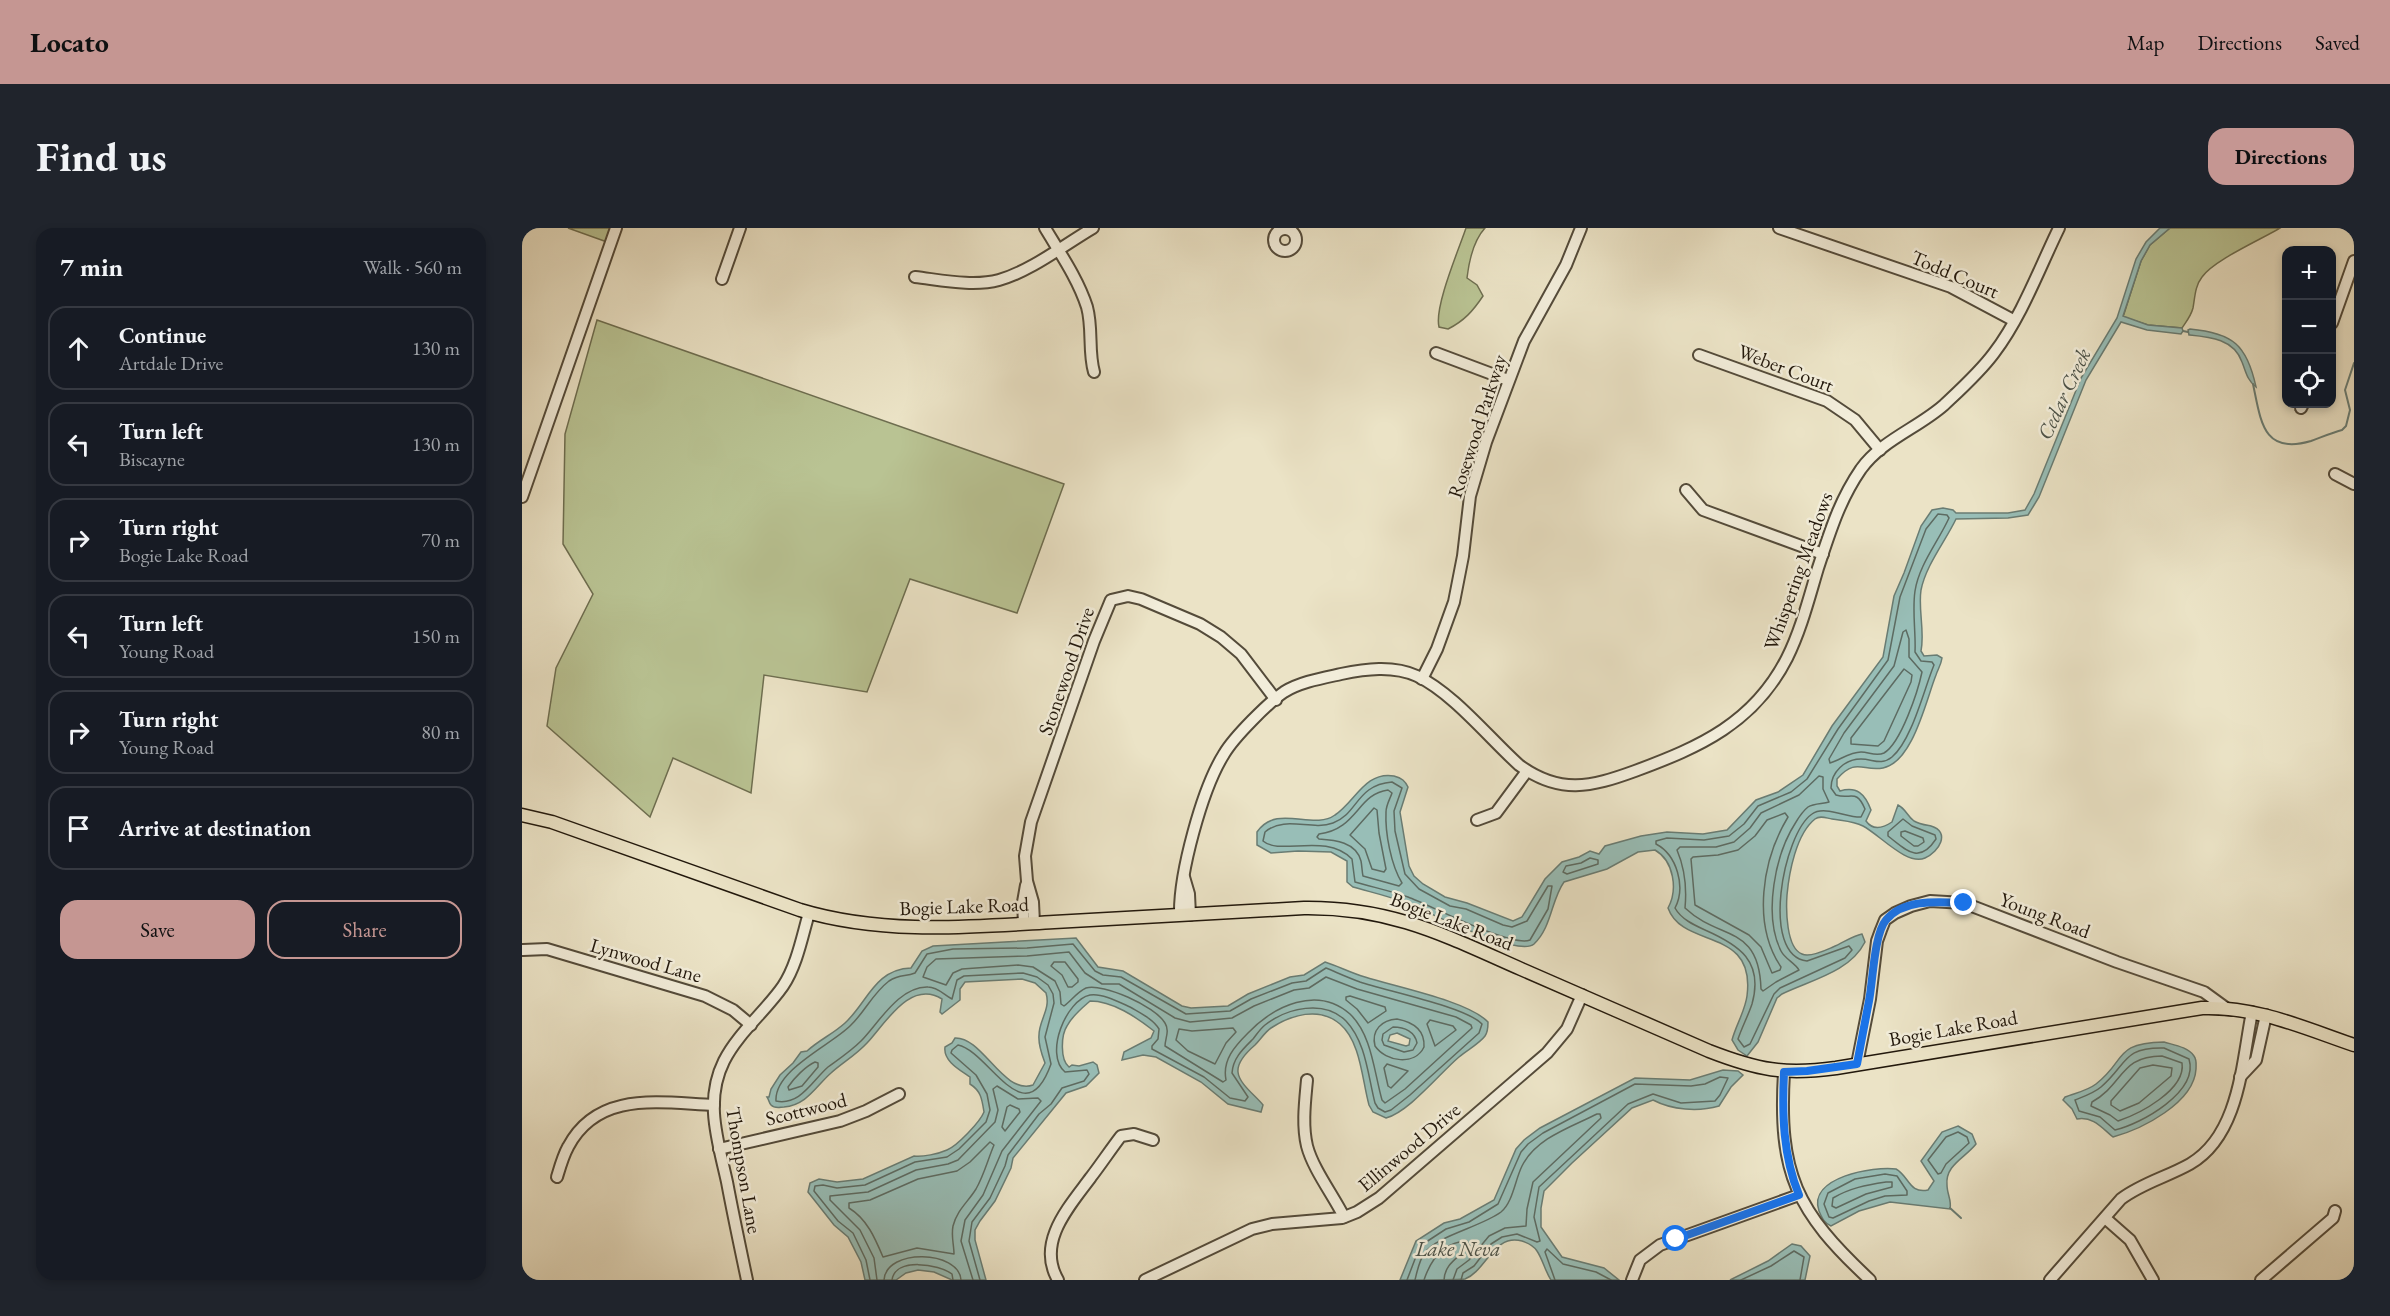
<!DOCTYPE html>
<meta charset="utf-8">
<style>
body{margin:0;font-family:"EB Garamond",serif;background:#20242c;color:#f1f3f6}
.controls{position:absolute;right:18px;top:18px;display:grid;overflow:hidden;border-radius:12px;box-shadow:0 3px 9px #0003}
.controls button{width:54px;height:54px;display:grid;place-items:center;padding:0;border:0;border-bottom:2px solid #363941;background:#171b24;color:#f1f3f6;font:30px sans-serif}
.stop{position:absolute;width:18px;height:18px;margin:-14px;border:4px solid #1a73e8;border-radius:50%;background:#fff}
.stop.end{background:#1a73e8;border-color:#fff;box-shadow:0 2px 6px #0008}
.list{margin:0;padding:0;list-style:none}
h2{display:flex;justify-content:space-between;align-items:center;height:78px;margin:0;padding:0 24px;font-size:26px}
h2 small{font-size:20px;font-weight:400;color:#9ea1a6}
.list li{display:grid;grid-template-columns:39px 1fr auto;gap:18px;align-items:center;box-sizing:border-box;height:84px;margin:0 12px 12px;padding:0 12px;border:2px solid #363941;border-radius:18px}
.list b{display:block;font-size:22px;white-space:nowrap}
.list p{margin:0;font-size:20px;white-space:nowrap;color:#9ea1a6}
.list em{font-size:20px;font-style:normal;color:#9ea1a6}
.actions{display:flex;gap:12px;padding:18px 24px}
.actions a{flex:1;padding:14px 0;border:2px solid #c59692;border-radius:18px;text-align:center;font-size:21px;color:#c59692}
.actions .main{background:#c59692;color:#111}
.icon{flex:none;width:33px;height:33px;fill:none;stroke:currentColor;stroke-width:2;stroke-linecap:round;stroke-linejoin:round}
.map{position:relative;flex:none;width:1832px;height:1052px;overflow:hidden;border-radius:18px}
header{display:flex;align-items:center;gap:36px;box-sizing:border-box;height:84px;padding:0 30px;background:#c59692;color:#111}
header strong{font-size:28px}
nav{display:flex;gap:33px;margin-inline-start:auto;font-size:21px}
.intro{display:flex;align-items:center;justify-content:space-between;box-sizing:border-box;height:144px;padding:0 36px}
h1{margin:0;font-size:42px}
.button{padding:15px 27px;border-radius:18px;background:#c59692;color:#111;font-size:21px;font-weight:700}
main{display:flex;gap:36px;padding:0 36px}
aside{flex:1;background:#171b24;border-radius:18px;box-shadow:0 3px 9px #0003}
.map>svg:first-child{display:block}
.green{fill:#b9c393;stroke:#6e6e50;stroke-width:1.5}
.water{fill:#98beb7;stroke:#697c73;stroke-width:1.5;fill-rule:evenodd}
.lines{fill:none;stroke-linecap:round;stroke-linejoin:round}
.shore{stroke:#5d6b62;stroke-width:1.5}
.stream{stroke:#697c73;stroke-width:2}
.minor-casing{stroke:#544b3a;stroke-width:14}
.major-casing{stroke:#22180c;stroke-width:15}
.minor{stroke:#f2edda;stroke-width:10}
.major{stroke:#ebe3c6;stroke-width:12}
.route{stroke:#1a73e8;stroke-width:8}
.labels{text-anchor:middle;stroke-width:5;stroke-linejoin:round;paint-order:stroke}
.street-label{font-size:20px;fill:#22180c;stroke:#f2edda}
.water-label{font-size:21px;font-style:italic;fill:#4b5248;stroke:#f2edda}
</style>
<header>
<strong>Locato</strong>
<nav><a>Map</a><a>Directions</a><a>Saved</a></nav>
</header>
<div class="intro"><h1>Find us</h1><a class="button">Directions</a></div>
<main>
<aside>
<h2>7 min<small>Walk · 560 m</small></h2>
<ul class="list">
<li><svg class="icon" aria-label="ahead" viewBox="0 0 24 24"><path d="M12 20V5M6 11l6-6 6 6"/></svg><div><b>Continue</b><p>Artdale Drive</p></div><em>130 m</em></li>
<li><svg class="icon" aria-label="left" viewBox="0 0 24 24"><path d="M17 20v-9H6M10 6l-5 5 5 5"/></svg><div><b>Turn left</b><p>Biscayne</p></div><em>130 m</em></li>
<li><svg class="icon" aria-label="right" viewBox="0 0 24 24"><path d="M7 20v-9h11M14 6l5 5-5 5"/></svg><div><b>Turn right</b><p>Bogie Lake Road</p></div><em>70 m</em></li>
<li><svg class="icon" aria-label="left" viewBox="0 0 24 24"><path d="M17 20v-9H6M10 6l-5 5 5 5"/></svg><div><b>Turn left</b><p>Young Road</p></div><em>150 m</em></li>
<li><svg class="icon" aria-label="right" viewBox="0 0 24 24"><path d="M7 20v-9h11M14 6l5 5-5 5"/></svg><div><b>Turn right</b><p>Young Road</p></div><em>80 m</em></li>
<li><svg class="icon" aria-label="arrive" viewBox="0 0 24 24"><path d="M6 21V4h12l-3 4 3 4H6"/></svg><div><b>Arrive at destination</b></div></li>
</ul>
<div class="actions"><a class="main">Save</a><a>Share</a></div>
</aside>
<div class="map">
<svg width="1832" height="1052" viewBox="0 0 1832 1052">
<rect width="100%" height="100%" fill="#ebe3c6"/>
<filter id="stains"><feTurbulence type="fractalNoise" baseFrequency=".00333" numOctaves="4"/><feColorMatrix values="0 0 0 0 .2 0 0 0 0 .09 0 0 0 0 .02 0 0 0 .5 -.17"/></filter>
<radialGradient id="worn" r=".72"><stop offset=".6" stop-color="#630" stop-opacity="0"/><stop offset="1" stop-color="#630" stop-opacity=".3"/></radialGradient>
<g class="green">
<polygon points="46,0 90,0 85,14"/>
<path d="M944 0H963C951 13 947 33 945 50L955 57 961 68C951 83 942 93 926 101L917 99C912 79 937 21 944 0Z"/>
<path d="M1648 0H1758C1738 12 1692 32 1680 49 1673 58 1673 69 1671 80 1669 88 1664 94 1660 100L1626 97 1601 89 1619 33 1628 17Z"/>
<polygon points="75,92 542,256 495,385 388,351 345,464 242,447 229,565 151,530 128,589 25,498 34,440 71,366 41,316 43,206"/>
</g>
<g class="water">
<path d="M1638 0H1648L1628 17 1619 33 1601 88 1626 97 1660 100 1661 103 1659 106 1625 102 1599 94 1564 152 1517 269 1506 287 1486 290 1434 291C1423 314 1404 337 1399 362 1396 382 1403 403 1399 423L1402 428 1415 427 1420 430C1419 437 1416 441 1414 447 1404 472 1391 534 1361 540 1341 544 1334 529 1315 551V558L1318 563C1335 558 1343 566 1349 582L1344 593C1351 603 1361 600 1370 594L1376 577C1384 581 1385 588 1392 593 1397 596 1404 597 1409 598 1429 604 1417 624 1403 630 1385 638 1358 607 1341 598 1331 593 1321 593 1310 591 1304 590 1298 587 1293 591 1274 606 1267 645 1265 667 1264 681 1264 720 1280 726 1288 730 1304 722 1311 719 1321 715 1330 708 1340 706L1343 714C1328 744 1289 752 1260 766L1255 770 1236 814 1225 828 1216 822 1210 812C1214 797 1223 783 1225 768 1234 698 1161 722 1146 680 1156 662 1152 633 1133 622L1116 624 1085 641 1042 654C1029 672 1030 699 1012 716 996 730 906 683 884 675 867 668 848 664 831 659L825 654V633L809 624 776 623 749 625 735 617V604C755 575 791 603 813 587 833 574 843 543 872 548 880 550 883 553 886 559L878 584 887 638 892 648 901 656 923 669 945 675 991 693 1000 689 1023 651 1040 634 1057 629 1068 623 1077 626 1083 618 1119 608 1145 604 1181 606 1205 602 1234 572 1256 564 1281 547 1310 498 1361 429 1372 368 1382 345 1399 298 1410 282 1421 280 1431 282 1434 285H1486L1503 282 1512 266 1559 150 1595 90 1614 31 1624 14Z"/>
<path d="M1668 101C1711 105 1725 117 1734 159 1725 152 1724 144 1720 134 1712 111 1688 109 1667 107L1666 102Z"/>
<path d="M554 710 576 739 601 743 660 778 669 780 706 778 726 766 768 749 782 747 803 734C816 738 829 745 843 749 874 759 946 773 966 794 966 799 966 804 963 808 957 816 945 822 937 829 918 845 887 884 864 890L851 884 847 877C840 852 839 814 818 796 797 778 769 787 749 800 743 804 738 812 733 817 726 823 715 834 716 844 717 856 734 868 741 877L739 884 706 876 679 854 634 829 621 827 600 832 602 824 629 810 632 803C614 789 591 773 568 773 560 780 550 788 545 798 539 807 538 832 547 839L550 837 557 838 571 834 575 837 577 845 564 858 544 865 491 930 489 940 473 973 458 993 453 1002V1012L464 1052H430L412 1044 396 1042 384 1045 374 1052H343L339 1034 326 1009 312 997 286 964 288 955 297 951 315 954 341 951 392 928C401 929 416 926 425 922 435 918 458 894 462 884 460 871 459 863 448 856V849C438 842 421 833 423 819L430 815 433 810C461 809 481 867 511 857L523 835C520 827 516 817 517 807 517 792 529 781 524 765L513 755 500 751 443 754 438 761V772L420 786 418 784 420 771C388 751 363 796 345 815 334 827 320 835 309 845 294 858 285 877 262 879 258 879 253 881 249 877 247 875 247 872 245 869H247L249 861 258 847 271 835 279 824 285 823C297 812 311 806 323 795 345 775 353 741 389 740L400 723 411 718ZM875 805 888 811 887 817 884 818 866 813 868 807Z"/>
<path d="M1642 814C1652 817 1666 819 1672 828 1675 832 1674 837 1674 841 1672 875 1620 901 1591 909 1580 900 1571 888 1555 891L1550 881 1541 872 1543 869C1553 865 1565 863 1574 856 1605 832 1591 815 1642 814Z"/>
<path d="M1201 842 1216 843 1221 847 1209 859 1197 878C1176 884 1150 882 1131 872L1110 880 1050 935 1022 963 1019 980V999L1040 1029 1082 1040 1097 1052H1029C1023 1043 1021 1032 1015 1023 1012 1018 1006 1015 1000 1013 972 1005 964 1043 943 1051 933 1052 891 1052 878 1052L894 1013 922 995 938 991 972 972 994 921 1002 912 1018 900 1113 850 1168 852Z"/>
<path d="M1436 898 1450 906 1454 916C1443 930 1423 937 1425 957 1425 966 1430 973 1428 981L1368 974 1337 983 1309 998C1302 995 1300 990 1297 983 1285 949 1352 938 1374 941 1387 948 1387 966 1406 962L1412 953 1399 933 1420 904Z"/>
<polygon points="1270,1016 1279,1018 1288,1028 1283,1052 1208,1052 1246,1033"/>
</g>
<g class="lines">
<g class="shore">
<path d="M1416 286 1425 287 1427 290C1416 314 1397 337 1393 363 1390 383 1394 405 1393 424L1399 433 1410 434 1412 437C1402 461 1390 512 1370 529 1359 538 1351 531 1339 531 1323 531 1309 544 1309 560L1314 567C1329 572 1334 560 1343 581L1339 589C1326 590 1302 577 1290 586 1261 606 1238 728 1285 733L1327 718 1330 722 1323 730 1258 760 1252 766 1228 816 1222 819 1216 811C1220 799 1226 788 1230 776 1242 733 1217 717 1183 702 1172 697 1159 691 1153 680 1164 659 1155 627 1134 616V613L1145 610 1182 612 1207 608 1222 596 1236 578 1269 564 1285 551 1316 501 1366 432 1378 369 1404 301Z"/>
<path d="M1384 402 1387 411V429L1400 444C1396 463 1379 515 1362 525 1354 529 1347 524 1339 524 1328 524 1318 532 1308 535L1307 531 1322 505 1372 438 1381 404Z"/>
<polygon points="1382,441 1390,447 1389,454 1362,513 1356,518 1329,516 1329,510"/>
<path d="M1297 548 1301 549V561L1307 574C1301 576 1292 575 1286 579 1281 583 1277 589 1274 594 1253 626 1241 687 1259 723 1263 731 1273 735 1277 742L1254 754 1241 763 1239 761C1237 696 1198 713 1163 680 1165 659 1163 641 1155 622L1158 619H1194L1212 614 1228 600 1239 585 1277 567Z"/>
<path d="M870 554 880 560 872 583 873 603 883 646 897 661 928 678 944 681 981 697 990 699 1005 693 1026 658H1030L1026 681 1008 712C990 720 908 677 886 669 869 663 850 659 833 654L830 631C804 604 758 628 741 613L743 604C763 587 789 603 811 595 836 586 834 557 870 554Z"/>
<path d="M866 562 870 565C868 571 864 577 864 584 863 605 869 637 880 655L877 658 841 648C840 644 840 638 839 633 834 614 813 612 797 611L795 609 797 606C836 601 835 566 866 562Z"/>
<polygon points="852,580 855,582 857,605 864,641 862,644 850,641 843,621 828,607"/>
<path d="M1263 585 1266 589C1240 632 1230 696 1259 739L1258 742 1250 745 1239 719 1227 707 1173 677 1169 631 1171 629 1196 627 1216 622 1233 608 1245 592Z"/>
<path d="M1381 591 1390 598 1413 607 1414 611C1397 637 1384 622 1366 608V604Z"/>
<polygon points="1383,603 1401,610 1402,614 1396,618 1392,618 1379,608 1379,604"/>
<polygon points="1068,630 1076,632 1076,636 1045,646 1041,644 1044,638 1059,635"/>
<path d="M547 724 563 745 580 756H597L653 790 668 794 710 790 732 778 772 762 787 760 804 749 835 761 934 789 949 797 950 800 883 861 863 875 860 872C852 844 850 807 828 786 795 757 752 778 726 805 713 818 700 832 704 852L701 854 643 818C643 811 648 803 643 795 633 778 581 755 564 760 555 764 549 773 542 778L539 776 538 764 533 753 511 739 496 737 440 741 431 745 424 757 401 749 405 739 414 731 505 728Z"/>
<polygon points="532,734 543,734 556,751 556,754 550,759 546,759 540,747 529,738"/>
<polygon points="828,768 863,779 864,783 846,795 835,781 824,772 824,769"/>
<path d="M875 791C891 794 903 802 902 819 893 838 864 834 853 818 849 802 860 792 875 791Z"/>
<polygon points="908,792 931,798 934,802 913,818 905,796"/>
<path d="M871 799C883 799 893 804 895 815L891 822 882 824 862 817 860 812 861 806Z"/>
<polygon points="711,800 714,804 704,815 693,836 666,823 654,812 657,801 670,803"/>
<path d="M1642 820 1667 831C1677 864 1619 896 1593 902L1578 889 1557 883 1553 872C1563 868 1572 865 1579 859 1606 836 1600 819 1642 820Z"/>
<path d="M1640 828 1660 835C1664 862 1617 886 1596 893L1588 887 1569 878 1570 874C1602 856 1598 828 1640 828Z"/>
<path d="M293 834 296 835V839L280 858 267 862 266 859C272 850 284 838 293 834Z"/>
<polygon points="865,836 886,843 869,860 866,858 862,840"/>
<polygon points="1631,837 1650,840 1649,848 1617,875 1598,883 1589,877 1589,873 1618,840"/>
<polygon points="488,877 497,881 498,884 483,903 480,899 485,879"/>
<polygon points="1436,904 1445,909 1447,915 1424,936 1419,945 1416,946 1406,932 1424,909"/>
<path d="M468 914 472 917C466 931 462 947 454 961 446 974 435 982 431 998 429 1008 432 1017 432 1026L395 1020 361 1029C353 1010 345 991 327 980V975L348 972 396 951 435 943 448 934Z"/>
<polygon points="1363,946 1375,948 1385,963 1385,967 1363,968 1347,973 1311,990 1307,989 1302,976 1306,965 1333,951"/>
<path d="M1364 954H1370V959L1344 966 1314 980 1310 978 1311 970C1328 960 1344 957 1364 954Z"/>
<path d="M348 1052 344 1032 331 1005 316 993 292 963 293 958 301 957 315 960 343 957 393 934 425 929 437 921 464 894 468 882 465 866 454 847 429 825 430 822 436 817C467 823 503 909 529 836L523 809 532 775 531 766 526 757 515 749 501 745 442 748 435 752 430 771C422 767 416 759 406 759 377 758 356 796 339 813 329 823 317 831 306 839 290 853 278 878 254 873 252 842 309 817 328 798 343 784 350 766 367 753 378 746 383 749 393 745L405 726 431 721 505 720 551 716 573 743 581 747 599 749 664 786 708 783 729 771 770 755 784 753 804 740C816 745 827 750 838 754 865 763 944 779 960 796L957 805 888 867 869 882 863 884 856 880 853 875C846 848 844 814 824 793 802 771 765 780 743 797 738 801 735 806 731 811 721 821 711 830 710 845L726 869 723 873 708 870 682 849 630 821V818L636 811 637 801C631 791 618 785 608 779 597 774 580 765 568 767 544 772 522 826 543 844L565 842 567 846 562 853 540 860 529 876 517 886 486 927 483 938 468 970 450 994 447 1013 458 1052"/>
<polyline points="355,1052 352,1030 338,1002 308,972 308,968 346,964 394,942 426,936 436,932 473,894 476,882 471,861 475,858 496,871 516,870 519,873 480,923 461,967 443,992 439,1013 451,1052"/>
<path d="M362 1052C364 1020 437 1022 439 1052"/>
<path d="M370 1052C373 1029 417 1036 430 1046L431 1052"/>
<polyline points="885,1052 898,1018 924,1001 947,994 976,976 999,924 1006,916 1021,905 1113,856 1169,858 1183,856 1198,849 1206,850 1198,867 1193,873 1159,875 1131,866 1106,876 1017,959 1012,989 1018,1013 1015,1014 995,1006 980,1009 969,1016 952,1038 941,1045 939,1052"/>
<path d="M893 1052C895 1044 897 1033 902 1026 913 1008 959 999 979 984 991 974 993 952 1000 938 1014 910 1049 899 1075 886H1078L1079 890 1011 954 1005 981 1004 998 983 1000 967 1008 947 1032 935 1041 931 1052"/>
<path d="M902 1052C909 1031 921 1014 945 1013L947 1017C938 1030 923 1034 922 1052"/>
<polyline points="1033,1052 1023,1024 1025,1021 1041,1036 1074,1044 1089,1052"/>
<polyline points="1219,1052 1249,1038 1272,1023 1282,1029 1278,1052"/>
</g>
<g class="stream">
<polyline points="1661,103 1666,104"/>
<path d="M1731 156C1739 194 1741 227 1789 213 1800 209 1809 205 1820 202L1824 198 1828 182 1823 162 1832 135"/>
<polyline points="1428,980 1439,990"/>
</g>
<g class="minor-casing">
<g id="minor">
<path d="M523 0C538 25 556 51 565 79 571 101 566 123 572 144"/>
<polyline points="1257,0 1429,59 1491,92"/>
<circle cx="763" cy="12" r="11"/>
<path d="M393 49C419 52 451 59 477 52 509 43 542 17 571 0"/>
<polyline points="200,51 218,0"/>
<polyline points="1810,95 1832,33"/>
<polyline points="914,125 986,152"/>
<polyline points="1177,127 1305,173 1333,192 1358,222"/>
<polyline points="1779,180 1781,176"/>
<polyline points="1813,246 1832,256"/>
<polyline points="1164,262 1181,282 1301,326"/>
<polyline points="0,269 94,0"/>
<polyline points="900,451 915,421 932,374 941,328 948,268 964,214 1002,113 1044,37 1059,0"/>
<polyline points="955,592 974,585 1005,543"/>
<polyline points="662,649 667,666 668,687"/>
<path d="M658 687C657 646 680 561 702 526 712 509 746 475 762 464 778 454 801 450 819 446 843 441 871 437 895 448 931 465 967 510 997 537 1038 567 1069 559 1113 543 1178 519 1232 495 1265 430 1279 402 1287 370 1296 340 1308 304 1317 273 1339 241 1360 212 1396 200 1422 177 1439 161 1458 144 1472 125 1500 88 1517 41 1537 0"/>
<polyline points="512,695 511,674 505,653 503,628 509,594 572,413 589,372 606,368 619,371 678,396 699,409 719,426 754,472"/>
<polyline points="502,696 501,674 504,657"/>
<polyline points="1,722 25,721 183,768 211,782 229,797"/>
<polyline points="1335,836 1348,771 1355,713 1359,702 1363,692 1373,685 1389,678 1408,673 1442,675 1595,734 1682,764 1704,780"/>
<path d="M1262 844C1256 946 1274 983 1348 1052"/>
<polyline points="1718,849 1734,832 1744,787"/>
<path d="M785 852C783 874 780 897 785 918 791 941 811 967 822 989"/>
<polyline points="197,921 318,893 344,883 377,866"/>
<path d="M35 949C38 939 41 928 46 919 76 862 138 875 192 877"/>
<polyline points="1583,990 1608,1012 1631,1052"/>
<path d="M225 1052C218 1019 211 986 205 954 196 913 182 873 202 833 216 805 243 784 261 758 275 737 280 709 287 685"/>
<path d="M536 1052C514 1014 547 979 569 949 579 936 589 921 599 908L612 906 631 912"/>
<polyline points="623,1052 730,1001 750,996 820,990 835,984 857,970 1025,825 1045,801 1060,767"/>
<polyline points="1110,1052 1118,1032 1138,1017 1277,967"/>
<path d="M1528 1052 1599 971C1620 955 1645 949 1668 936 1718 907 1720 833 1730 784"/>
<polyline points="1739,1052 1811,990 1813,983"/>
</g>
</g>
<g class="major-casing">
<path id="major" d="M0 587 30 594 278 682C361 707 446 699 532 694 615 690 699 684 782 680 869 679 922 707 999 741 1062 768 1124 796 1187 823 1236 842 1262 847 1314 840L1680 780C1734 778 1782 800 1832 817"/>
</g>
<use href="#minor" class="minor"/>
<use href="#major" class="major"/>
</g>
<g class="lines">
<path class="route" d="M1154 1011 1277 967C1261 928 1260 886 1262 844L1285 843 1335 836C1339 815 1343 794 1347 773 1351 753 1352 706 1364 692 1382 670 1418 674 1442 675"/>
</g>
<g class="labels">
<g class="street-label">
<text transform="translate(1433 46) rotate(23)" y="7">Todd Court</text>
<text transform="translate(1264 140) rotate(21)" y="7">Weber Court</text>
<text transform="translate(955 198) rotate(-72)" y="7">Rosewood Parkway</text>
<text transform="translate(1276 343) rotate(-70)" y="7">Whispering Meadows</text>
<text transform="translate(544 443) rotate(-71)" y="7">Stonewood Drive</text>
<text transform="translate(442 678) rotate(-2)" y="7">Bogie Lake Road</text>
<text transform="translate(1523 687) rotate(21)" y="7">Young Road</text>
<text transform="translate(930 693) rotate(21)" y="7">Bogie Lake Road</text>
<text transform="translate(124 732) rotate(16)" y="7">Lynwood Lane</text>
<text transform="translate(1431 800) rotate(-10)" y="7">Bogie Lake Road</text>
<text transform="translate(284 881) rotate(-14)" y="7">Scottwood</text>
<text transform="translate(887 919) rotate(-40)" y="7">Ellinwood Drive</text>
<text transform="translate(222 942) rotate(80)" y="7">Thompson Lane</text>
</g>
<g class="water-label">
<text transform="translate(1542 166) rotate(-65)" y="7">Cedar Creek</text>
<text x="936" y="1028">Lake Neva</text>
</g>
</g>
<rect width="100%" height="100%" filter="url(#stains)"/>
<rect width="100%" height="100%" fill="url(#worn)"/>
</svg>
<div class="controls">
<button>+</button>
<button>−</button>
<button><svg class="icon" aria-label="locate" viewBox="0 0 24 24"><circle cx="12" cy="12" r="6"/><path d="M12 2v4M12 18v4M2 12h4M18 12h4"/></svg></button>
</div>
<div class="stop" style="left:1154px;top:1011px"></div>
<div class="stop end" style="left:1442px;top:675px"></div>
</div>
</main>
